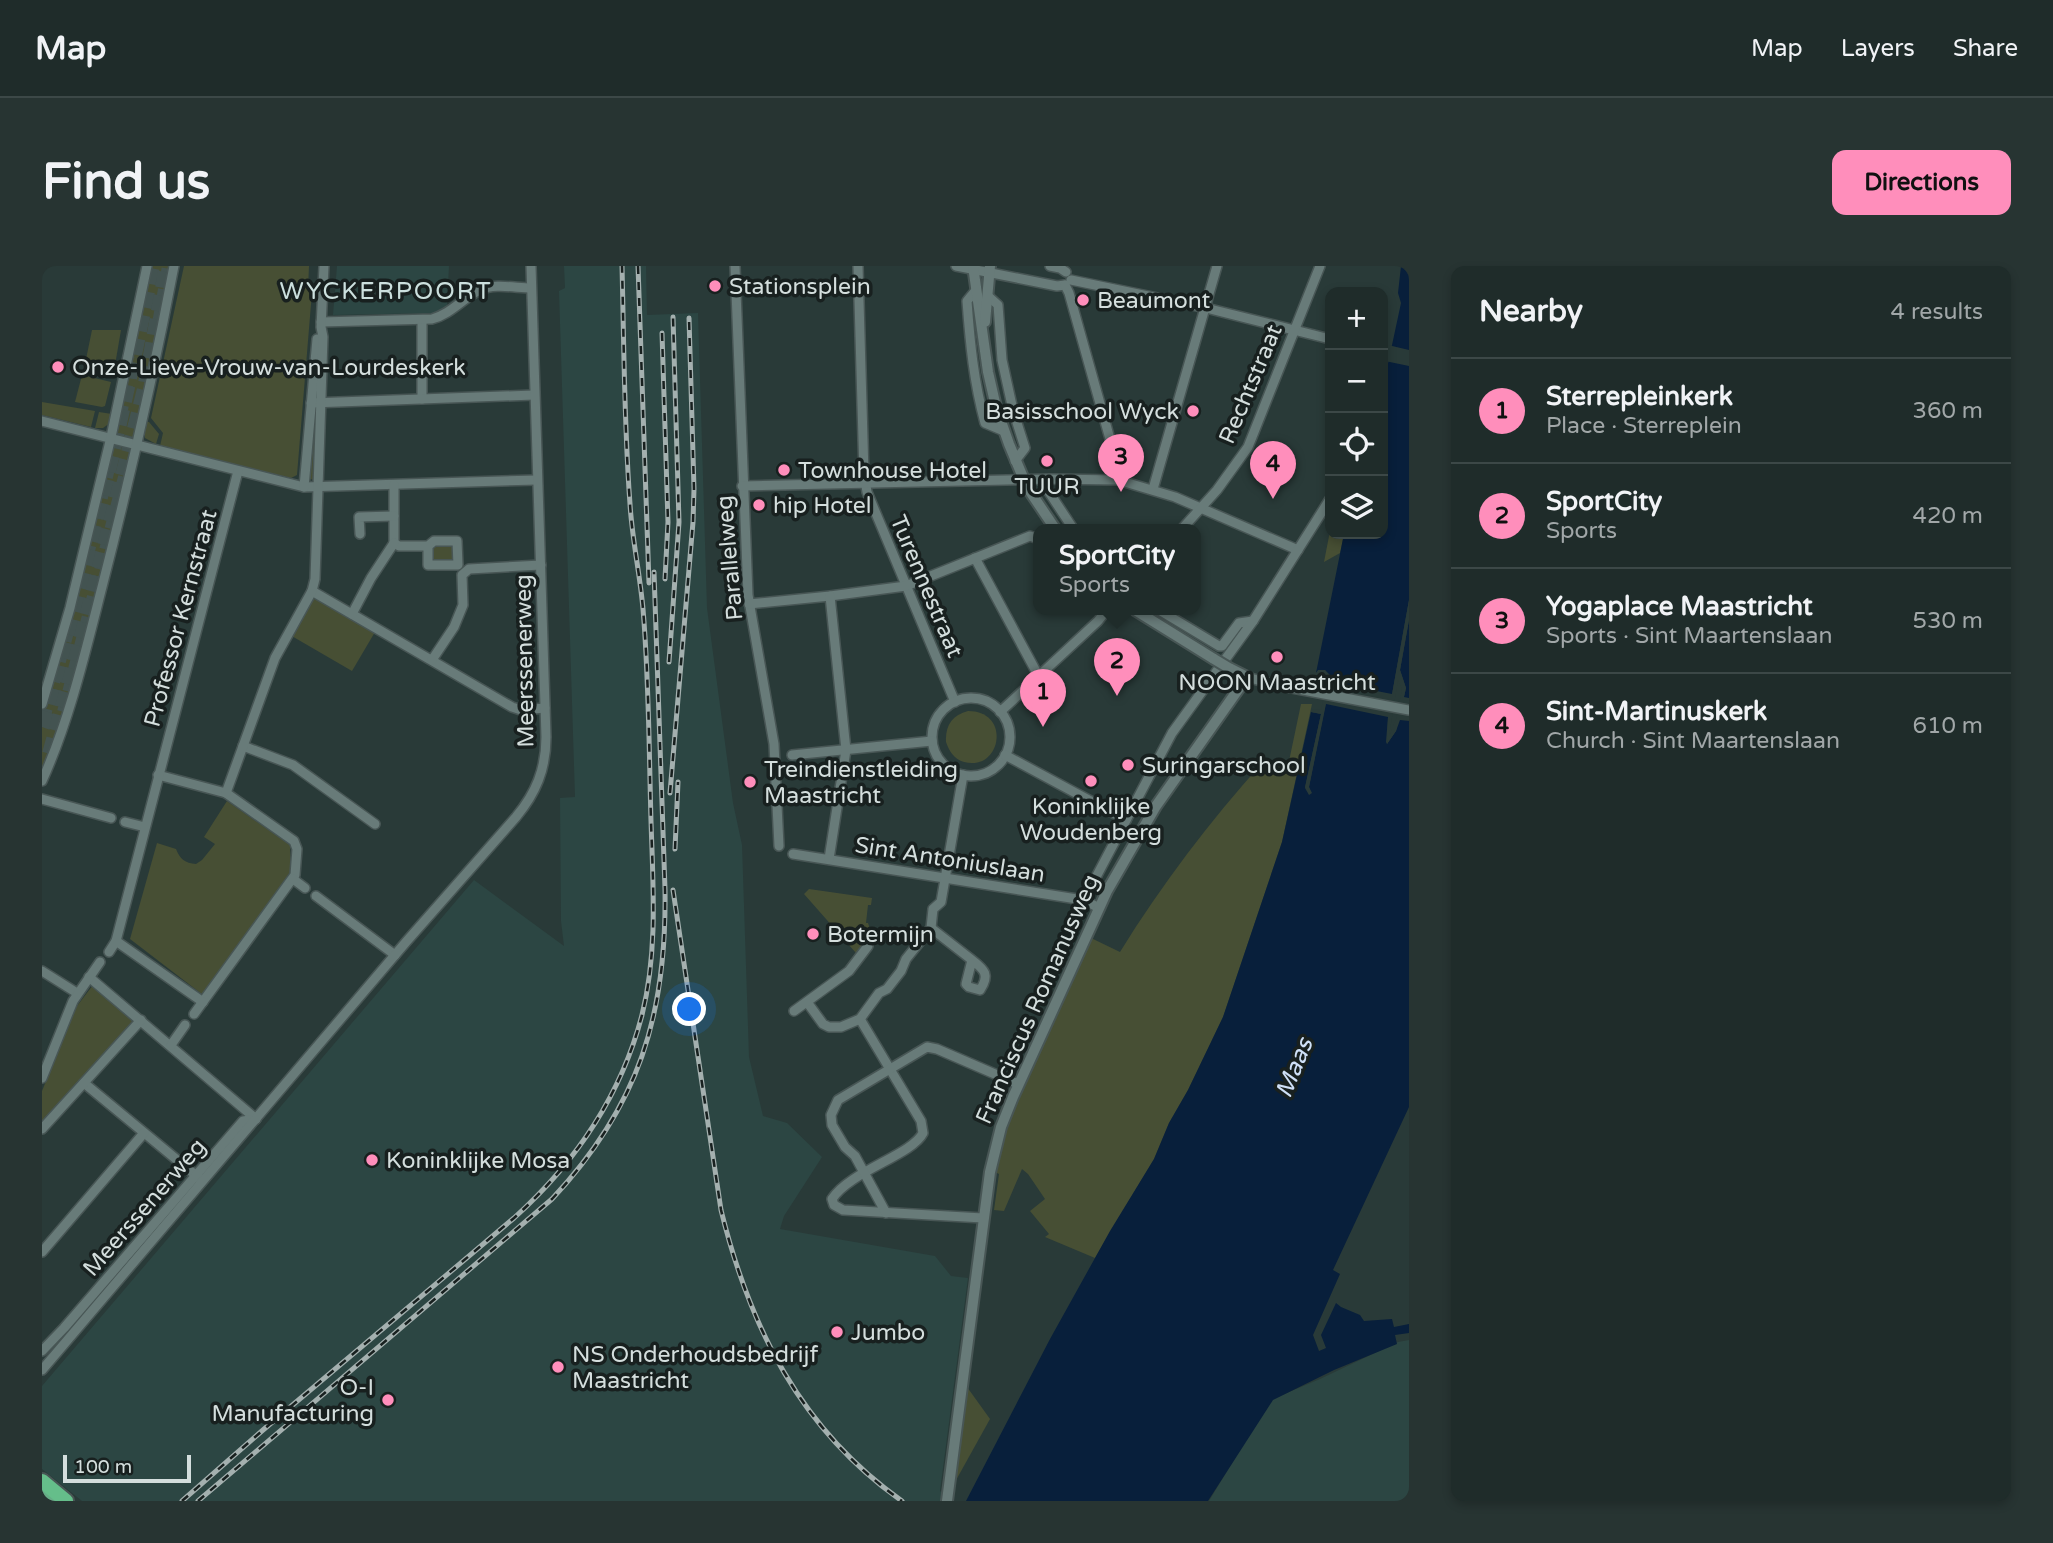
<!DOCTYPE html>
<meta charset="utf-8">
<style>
body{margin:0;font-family:"Varela Round",sans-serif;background:#273432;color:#f1f3f6}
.controls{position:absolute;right:21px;top:21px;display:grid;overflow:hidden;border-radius:14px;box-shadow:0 4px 10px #0003}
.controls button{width:63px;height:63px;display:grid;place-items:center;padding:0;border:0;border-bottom:2px solid #3c4847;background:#1f2c2a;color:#f1f3f6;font:35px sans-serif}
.scale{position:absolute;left:21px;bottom:18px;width:128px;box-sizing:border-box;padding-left:7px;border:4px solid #d4dedd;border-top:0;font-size:19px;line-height:24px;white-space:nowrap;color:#d4dedd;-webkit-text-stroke:5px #18201f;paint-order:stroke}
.you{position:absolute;left:648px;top:744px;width:24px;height:24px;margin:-18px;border:5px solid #fff;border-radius:50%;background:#1a73e8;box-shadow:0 0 0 10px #1a73e833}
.badge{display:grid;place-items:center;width:46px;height:46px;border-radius:50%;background:#ff8ebb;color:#111;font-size:23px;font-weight:700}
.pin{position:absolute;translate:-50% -58px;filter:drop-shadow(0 2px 4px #0008)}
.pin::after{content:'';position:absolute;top:37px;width:24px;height:21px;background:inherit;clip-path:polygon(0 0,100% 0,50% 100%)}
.popup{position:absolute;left:991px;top:258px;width:168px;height:91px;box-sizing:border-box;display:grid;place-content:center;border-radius:14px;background:#1f2c2a;filter:drop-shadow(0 2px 5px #0005);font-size:23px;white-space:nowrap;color:#a1a7a8}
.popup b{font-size:26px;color:#f1f3f6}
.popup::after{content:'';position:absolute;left:50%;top:100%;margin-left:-14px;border:14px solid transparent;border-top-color:#1f2c2a}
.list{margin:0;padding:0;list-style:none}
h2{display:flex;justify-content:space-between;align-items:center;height:91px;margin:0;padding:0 28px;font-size:30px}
h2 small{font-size:23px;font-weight:400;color:#a1a7a8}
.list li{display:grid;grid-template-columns:46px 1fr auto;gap:21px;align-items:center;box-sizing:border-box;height:105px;padding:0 28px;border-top:2px solid #3c4847}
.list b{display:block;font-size:26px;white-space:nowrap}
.list p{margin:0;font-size:23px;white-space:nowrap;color:#a1a7a8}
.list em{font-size:23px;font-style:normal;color:#a1a7a8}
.icon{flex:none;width:38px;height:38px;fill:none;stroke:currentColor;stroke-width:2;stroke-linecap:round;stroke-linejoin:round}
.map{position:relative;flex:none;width:1367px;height:1235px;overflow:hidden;border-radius:14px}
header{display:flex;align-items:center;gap:42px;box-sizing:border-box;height:98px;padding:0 35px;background:#1f2c2a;border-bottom:2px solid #3c4847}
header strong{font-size:33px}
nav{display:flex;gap:38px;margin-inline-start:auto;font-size:24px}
.intro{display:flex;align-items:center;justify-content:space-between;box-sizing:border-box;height:168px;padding:0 42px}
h1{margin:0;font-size:49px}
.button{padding:18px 32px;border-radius:14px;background:#ff8ebb;color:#111;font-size:24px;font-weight:700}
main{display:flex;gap:42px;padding:0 42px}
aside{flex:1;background:#1f2c2a;border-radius:14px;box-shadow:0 4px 10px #0003}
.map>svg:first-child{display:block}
.built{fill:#2c4643}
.green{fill:#474f34}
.water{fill:#081f3b}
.pier{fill:#293a38;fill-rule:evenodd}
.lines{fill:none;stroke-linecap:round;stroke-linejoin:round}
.trunk-tunnel{stroke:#435351;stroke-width:14;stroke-dasharray:14 7;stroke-linecap:butt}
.motorway-tunnel{stroke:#435351;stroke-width:16;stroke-dasharray:16 8;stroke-linecap:butt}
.minor-casing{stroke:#485655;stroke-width:12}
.tertiary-casing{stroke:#485655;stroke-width:14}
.primary-casing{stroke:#485655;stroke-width:18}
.trunk-casing{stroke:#485655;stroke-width:18}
.minor{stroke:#687b79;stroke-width:9}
.tertiary{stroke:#687b79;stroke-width:10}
.primary{stroke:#66ad86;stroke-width:14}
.trunk{stroke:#65be8a;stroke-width:14}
.rail-casing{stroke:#a4b0af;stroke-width:5}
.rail{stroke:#18201f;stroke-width:2.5;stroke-dasharray:8;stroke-linecap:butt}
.tertiary-bridge-casing{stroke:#485655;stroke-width:14;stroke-linecap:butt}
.tertiary-bridge{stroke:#687b79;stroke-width:10}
.poi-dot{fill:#ff8ebb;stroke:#18201f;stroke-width:2.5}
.labels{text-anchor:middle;stroke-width:7;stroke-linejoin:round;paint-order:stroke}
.poi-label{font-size:23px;fill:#d4dedd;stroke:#18201f;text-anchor:start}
.street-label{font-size:23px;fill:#d4dedd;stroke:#18201f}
.neighbourhood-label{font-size:24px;letter-spacing:2px;fill:#cce0de;stroke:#18201f}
.water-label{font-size:24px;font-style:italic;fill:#cfe0f7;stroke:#18201f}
</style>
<header>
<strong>Map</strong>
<nav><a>Map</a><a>Layers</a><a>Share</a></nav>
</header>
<div class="intro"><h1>Find us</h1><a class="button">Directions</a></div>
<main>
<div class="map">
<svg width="1367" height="1235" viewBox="0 0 1367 1235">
<rect width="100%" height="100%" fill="#293a38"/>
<g class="built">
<polygon points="295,0 407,0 405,39 393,47 291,49"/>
<polygon points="522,0 604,0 605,49 656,47 665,342 691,537 700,579 707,791 721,850 745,857 780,891 742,950 738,963 893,990 909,1010 926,1012 898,1225 909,1235 40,1235 0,1203 0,1120 432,614 522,680 519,655 518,532 533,531 517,25 523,22"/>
<polygon points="1367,1074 1367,1235 1167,1235 1228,1134 1278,1113 1356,1076"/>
</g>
<g class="green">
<path d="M108 0H129C109 96 89 191 66 286 48 360 29 434 0 505V446L5 431Z"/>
<polygon points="142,0 267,0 266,24 270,26 255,209 249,212 118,180 121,167 109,152"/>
<polygon points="50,64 79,64 72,105 43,98"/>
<polygon points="40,109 69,116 63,140 60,141 33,136"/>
<polygon points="0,136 53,145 49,161 0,149"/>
<polygon points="272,144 276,144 274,214 267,213"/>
<polygon points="57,146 70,148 68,157 61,162 53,162"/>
<polygon points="102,155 107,156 117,168 114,178 103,172"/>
<polygon points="1288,265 1288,268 1302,268 1298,287 1282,296"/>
<rect x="392" y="278" width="21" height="18"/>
<polygon points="270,330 333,366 310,405 248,369"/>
<path d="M1259 438H1270L1240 576 1181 751 1146 824 1127 857 1112 893 1053 992 1003 971 1007 968 988 945 1003 933 986 908 980 903 962 945 952 944 957 908 953 906C971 824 1014 748 1049 672L1078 686C1120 618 1168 555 1222 495L1246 500Z"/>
<path d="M926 445C970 445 959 506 922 496 912 493 907 485 904 476 903 460 910 449 926 445Z"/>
<path d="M185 535 248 579 249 605 161 729 88 673 115 577 134 583C138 593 143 597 154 598L160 594 173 578 162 571Z"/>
<polygon points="767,623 830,632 829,639 826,639 824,657 826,657 830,669 814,687 762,628"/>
<polygon points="51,719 94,755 0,857 0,825 35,740"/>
<polygon points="925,1121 948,1153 913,1216"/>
</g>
<polygon class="water" points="1359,0 1367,0 1367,334 1346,451 1344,476 1345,478 1354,465 1364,422 1358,404 1367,354 1367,841 1291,1004 1298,1008 1271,1069 1277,1085 1284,1082 1279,1069 1294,1037 1299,1041 1318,1049 1322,1055 1350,1053 1352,1061 1367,1058 1367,1067 1353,1069 1355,1078 1292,1104 1231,1134 1166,1235 924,1235 1008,1073 1068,965 1112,893 1127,857 1146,824 1181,751 1240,576 1269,446 1279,448 1263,521 1269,527 1267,521 1288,416 1283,404 1277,404 1274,407 1302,268 1341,268 1341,121 1359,37 1356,27"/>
<g class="pier">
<polygon points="1346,79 1367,84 1367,100 1343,95"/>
<path d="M1367 334V354L1358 404 1364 422 1362 431 1367 432V455L1358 454 1354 465 1345 478 1346 451 1284 438 1267 521 1270 527 1267 529 1263 522 1279 448 1269 446V443L1279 444 1285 416 1284 410 1282 407 1274 411V407L1276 404H1283L1288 409V416L1350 428ZM1356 414 1360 423 1354 453 1347 470Z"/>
</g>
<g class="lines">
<g class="trunk-tunnel">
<polyline points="117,58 127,0"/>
<polyline points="77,153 90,91"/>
<polyline points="44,293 69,190"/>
<polyline points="22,446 83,211"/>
<polyline points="0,456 25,366"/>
</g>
<g class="motorway-tunnel">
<path d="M0 461 6 444C45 297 81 150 110 0"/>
<polyline points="8,488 36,387 103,123 125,0"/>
</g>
<g class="minor-casing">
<g id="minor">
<polyline points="693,0 706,329 732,478 737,580"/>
<polyline points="816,0 822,208 825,226 913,436"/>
<polyline points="914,0 1015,20 1023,19"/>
<polyline points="1008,0 1018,2 1024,6"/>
<polyline points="1029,14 1164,42 1288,73"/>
<polyline points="1023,19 1027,27 1075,198 1076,214"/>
<path d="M934 24 925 35C928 77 932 117 943 157L962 165"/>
<polyline points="946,30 956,39 960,94 971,144 983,182 973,195"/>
<polyline points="380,54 380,133"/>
<path d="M279 56 390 53C409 48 421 32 438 24 452 17 474 22 489 22"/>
<polyline points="269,137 492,129"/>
<polyline points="0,155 262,221 495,214"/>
<polyline points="999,214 1032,264"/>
<polyline points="352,219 352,277"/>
<polyline points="700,220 1008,213 1076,214 1133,231 1256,284"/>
<polyline points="262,221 275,73"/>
<polyline points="1111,223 1175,0"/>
<polyline points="1139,264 1175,224 1206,181 1278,0"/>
<polyline points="318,268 317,251 352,250"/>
<polyline points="352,277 357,280 386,280 392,275 415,275 416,299 386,299 386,280"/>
<polyline points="933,292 996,409"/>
<polyline points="270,325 470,441 479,444 503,442"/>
<polyline points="707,338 788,330 864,320 988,270 996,273"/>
<polyline points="1117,344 1177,380 1180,380 1197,357 1211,355"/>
<polyline points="310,348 329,312 352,277"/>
<polyline points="390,394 412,361 421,339 420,309 427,303 499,299"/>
<polyline points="1205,411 1229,418 1367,444"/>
<circle cx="929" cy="471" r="39"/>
<polyline points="0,438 28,342 69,171 105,0"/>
<polyline points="958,446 1056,355 1060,350 1061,344"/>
<polyline points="201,480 251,499 333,558"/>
<polyline points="750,489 890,475"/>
<polyline points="963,489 1084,554"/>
<polyline points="116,509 184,527 252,575 255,583 253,609 152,748"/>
<path d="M0 515C28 453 44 383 61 317 88 212 112 106 132 0"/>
<polyline points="184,527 233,392 270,325 273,313 281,71 279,61 282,0"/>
<polyline points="0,533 69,552"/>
<polyline points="83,556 103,561"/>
<polyline points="751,588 1035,633 1042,634 1057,642"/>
<polyline points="787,593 804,484 788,330"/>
<polyline points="251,613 263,622"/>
<polyline points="274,630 353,689"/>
<polyline points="1042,634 1130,467 1211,355 1288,233"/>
<path d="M889 662 930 694 924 718 927 721 938 724C948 709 943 704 930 694"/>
<polyline points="74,675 161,736"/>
<polyline points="67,686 74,675 196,205"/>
<polyline points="0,705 35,727"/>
<polyline points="47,711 214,853"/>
<polyline points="765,736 781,758 787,761 799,761 818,753 837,727 845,723 859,705 864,693 889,662 891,643 899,636 921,509"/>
<polyline points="752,745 807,705 826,680"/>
<path d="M818 753 879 855 881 867C870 889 808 905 790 933L792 939 801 944 941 952"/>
<polyline points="129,779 143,759"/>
<polyline points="0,812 31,735 58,696"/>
<polyline points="42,817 157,912"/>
<polyline points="0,863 99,754"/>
<polyline points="844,947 813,890 803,881 790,859 789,849 796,834 885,781 895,783 976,818"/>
<polyline points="0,986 102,867"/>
<polyline points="0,1085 22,1062 201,855 214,853"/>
<path d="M0 1104 364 676 474 551C494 527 504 503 504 471L489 0"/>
</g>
</g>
<g class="tertiary-casing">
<g id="tertiary">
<polyline points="931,0 946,106 954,141 967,178 985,221 1014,264"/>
<polyline points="943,56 948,0"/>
<polyline points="1093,344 1172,393"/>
<polyline points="905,1235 948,906 959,861 971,831 1065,625 1114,540 1205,411 1187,402"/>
</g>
</g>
<g class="primary-casing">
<polyline id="primary" points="0,1229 7,1235"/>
</g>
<g class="trunk-casing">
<polyline id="trunk" points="0,1215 24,1235"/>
</g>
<use href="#minor" class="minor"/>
<use href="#tertiary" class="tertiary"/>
<use href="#primary" class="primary"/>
<use href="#trunk" class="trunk"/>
<g class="rail-casing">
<g id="rail">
<polyline points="596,0 607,317"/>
<polyline points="620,67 626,256 623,313"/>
<polyline points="627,396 637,256 631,51"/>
<polyline points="628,527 651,256 652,223 647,52"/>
<polyline points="633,583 636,516"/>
<path d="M631 624 679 944C708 1062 759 1164 860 1235"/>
<path d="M140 1235 221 1164 472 952C533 897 579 830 600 749 616 685 611 620 609 555 607 485 607 412 601 343 598 308 590 273 588 238 582 159 582 79 580 0"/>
<path d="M156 1235 510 933C597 840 625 749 623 623L612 306"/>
</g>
</g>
<use href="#rail" class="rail"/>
<g class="tertiary-bridge-casing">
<polyline id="tertiary-bridge" points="1172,393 1187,402"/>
</g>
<use href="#tertiary-bridge" class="tertiary-bridge"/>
</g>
<g class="poi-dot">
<circle cx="673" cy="20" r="7"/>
<circle cx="1041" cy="34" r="7"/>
<circle cx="16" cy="101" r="7"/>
<circle cx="1151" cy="145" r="7"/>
<circle cx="1005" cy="195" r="7"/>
<circle cx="742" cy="204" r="7"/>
<circle cx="717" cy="239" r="7"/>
<circle cx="1235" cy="391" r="7"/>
<circle cx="1086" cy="499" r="7"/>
<circle cx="1049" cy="515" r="7"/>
<circle cx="708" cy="516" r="7"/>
<circle cx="771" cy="668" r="7"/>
<circle cx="330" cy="894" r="7"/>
<circle cx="795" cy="1066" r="7"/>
<circle cx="516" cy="1101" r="7"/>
<circle cx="346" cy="1134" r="7"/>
</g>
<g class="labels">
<g class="poi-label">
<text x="687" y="28">Stationsplein</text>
<text x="1055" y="42">Beaumont</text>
<text x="30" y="109">Onze-Lieve-Vrouw-van-Lourdeskerk</text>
<text x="1137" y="153" text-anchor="end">Basisschool Wyck</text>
<text x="756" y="212">Townhouse Hotel</text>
<text x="1005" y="228" text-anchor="middle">TUUR</text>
<text x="731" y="247">hip Hotel</text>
<text x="1235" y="424" text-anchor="middle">NOON Maastricht</text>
<text x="1100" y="507">Suringarschool</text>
<text x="722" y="511">Treindienstleiding<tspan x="722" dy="26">Maastricht</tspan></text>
<text x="1049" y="548" text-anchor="middle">Koninklijke<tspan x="1049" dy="26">Woudenberg</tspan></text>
<text x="785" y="676">Botermijn</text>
<text x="344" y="902">Koninklijke Mosa</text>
<text x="809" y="1074">Jumbo</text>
<text x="530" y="1096">NS Onderhoudsbedrijf<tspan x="530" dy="26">Maastricht</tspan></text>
<text x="332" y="1129" text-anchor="end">O-I<tspan x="332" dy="26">Manufacturing</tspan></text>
</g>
<g class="street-label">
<text transform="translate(1208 118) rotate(-67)" y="8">Rechtstraat</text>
<text transform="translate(687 292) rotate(-95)" y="8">Parallelweg</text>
<text transform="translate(885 320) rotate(67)" y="8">Turennestraat</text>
<text transform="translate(138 352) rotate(-75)" y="8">Professor Kernstraat</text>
<text transform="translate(482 395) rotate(-91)" y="8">Meerssenerweg</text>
<text transform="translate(908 593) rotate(9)" y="8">Sint Antoniuslaan</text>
<text transform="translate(995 733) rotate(-66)" y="8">Franciscus Romanusweg</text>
<text transform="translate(102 941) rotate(-49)" y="8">Meerssenerweg</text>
</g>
<g class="neighbourhood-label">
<text x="344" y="33">WYCKERPOORT</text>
</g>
<g class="water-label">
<text transform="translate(1252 802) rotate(-68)" y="8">Maas</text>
</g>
</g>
</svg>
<div class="controls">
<button>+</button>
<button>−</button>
<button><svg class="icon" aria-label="locate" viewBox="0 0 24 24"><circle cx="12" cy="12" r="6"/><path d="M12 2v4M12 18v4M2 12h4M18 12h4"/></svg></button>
<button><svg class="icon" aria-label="layers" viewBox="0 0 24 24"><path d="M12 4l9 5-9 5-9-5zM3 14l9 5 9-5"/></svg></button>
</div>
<div class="scale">100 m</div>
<div class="you"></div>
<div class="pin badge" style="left:1001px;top:461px">1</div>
<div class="pin badge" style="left:1075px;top:430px">2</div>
<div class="popup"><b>SportCity</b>Sports</div>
<div class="pin badge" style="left:1079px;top:226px">3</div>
<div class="pin badge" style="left:1231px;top:233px">4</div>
</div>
<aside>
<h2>Nearby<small>4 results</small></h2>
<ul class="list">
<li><span class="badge">1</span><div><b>Sterrepleinkerk</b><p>Place · Sterreplein</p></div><em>360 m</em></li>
<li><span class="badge">2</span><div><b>SportCity</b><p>Sports</p></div><em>420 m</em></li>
<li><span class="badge">3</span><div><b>Yogaplace Maastricht</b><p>Sports · Sint Maartenslaan</p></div><em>530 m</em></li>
<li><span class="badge">4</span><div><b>Sint-Martinuskerk</b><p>Church · Sint Maartenslaan</p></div><em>610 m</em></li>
</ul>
</aside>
</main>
